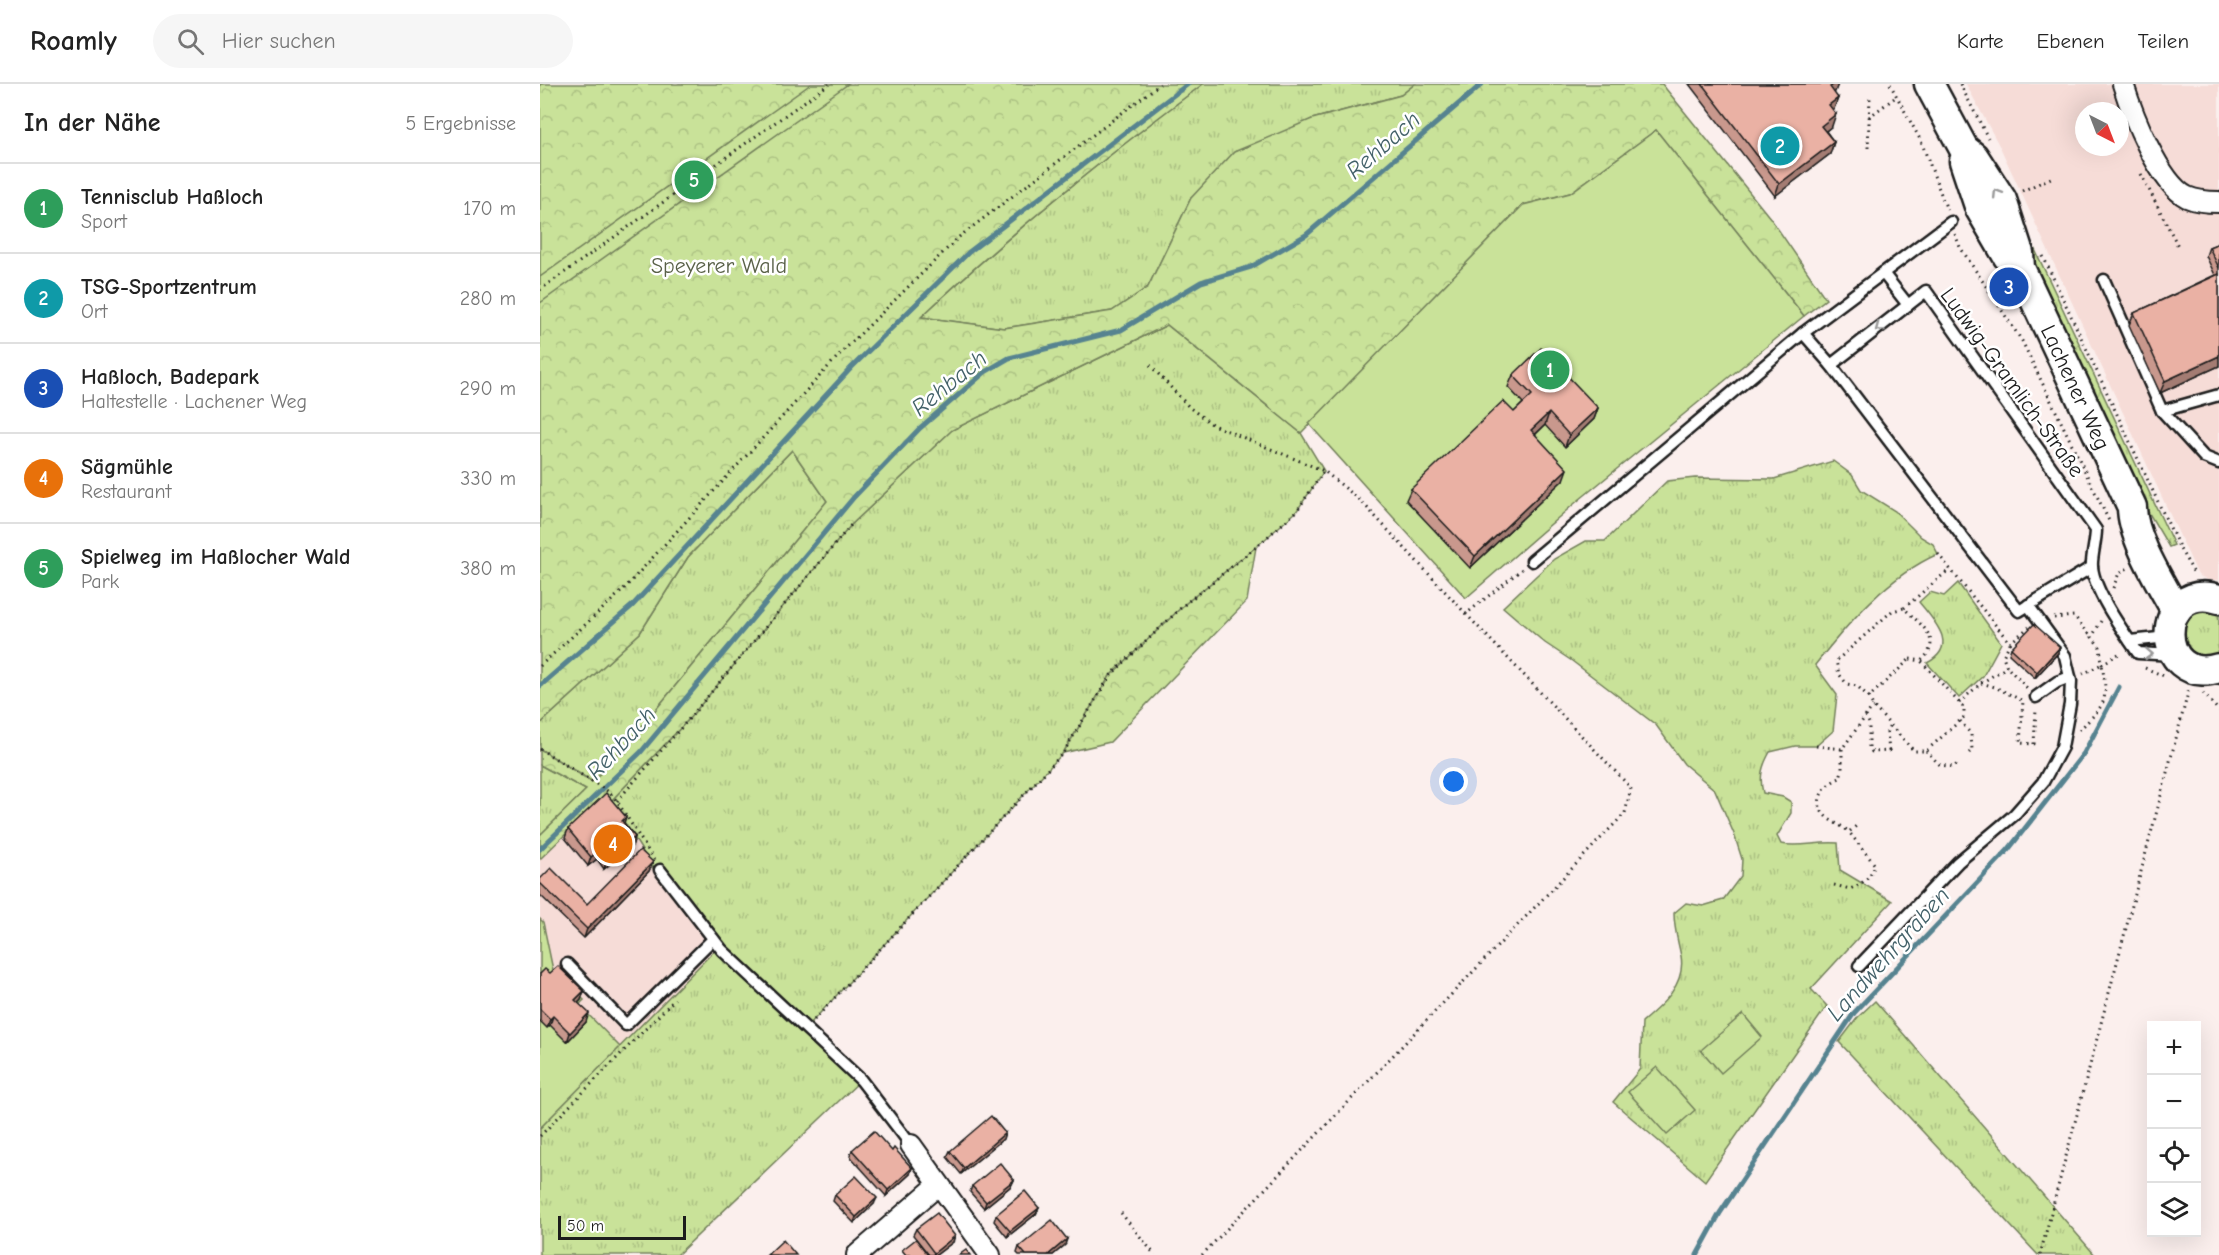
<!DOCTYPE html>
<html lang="de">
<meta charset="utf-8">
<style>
body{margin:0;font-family:"Comic Neue",sans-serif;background:#f6f6f6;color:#222}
.controls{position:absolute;right:18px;bottom:18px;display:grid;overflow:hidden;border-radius:0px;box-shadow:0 6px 24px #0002}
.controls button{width:54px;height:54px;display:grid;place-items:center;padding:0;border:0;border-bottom:2px solid #e0e0e0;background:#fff;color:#222;font:30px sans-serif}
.compass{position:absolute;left:1535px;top:18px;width:54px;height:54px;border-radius:50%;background:#fff;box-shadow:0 6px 24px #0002;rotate:138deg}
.scale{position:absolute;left:18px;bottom:15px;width:128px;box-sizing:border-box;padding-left:6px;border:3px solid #1c1c1c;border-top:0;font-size:16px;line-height:21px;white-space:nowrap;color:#1c1c1c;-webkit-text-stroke:4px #fff;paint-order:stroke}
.you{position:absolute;left:914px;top:698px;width:21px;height:21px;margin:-15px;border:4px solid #fff;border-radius:50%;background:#1a73e8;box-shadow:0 0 0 9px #1a73e833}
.badge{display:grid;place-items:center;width:39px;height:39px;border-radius:50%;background:#db2777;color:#fff;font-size:20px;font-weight:700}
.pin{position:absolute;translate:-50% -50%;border:3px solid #fff;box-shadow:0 2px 6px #0006}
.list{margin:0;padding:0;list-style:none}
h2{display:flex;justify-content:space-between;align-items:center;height:78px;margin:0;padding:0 24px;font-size:26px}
h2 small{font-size:20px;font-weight:400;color:#767676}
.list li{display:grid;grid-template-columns:39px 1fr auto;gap:18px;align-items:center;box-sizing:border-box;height:90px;padding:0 24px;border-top:2px solid #e0e0e0}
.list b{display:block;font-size:22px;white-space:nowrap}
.list p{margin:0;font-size:20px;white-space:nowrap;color:#767676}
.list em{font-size:20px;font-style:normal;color:#767676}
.icon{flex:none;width:33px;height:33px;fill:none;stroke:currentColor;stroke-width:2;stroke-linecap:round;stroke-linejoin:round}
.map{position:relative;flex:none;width:1679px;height:1171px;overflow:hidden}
header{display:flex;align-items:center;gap:36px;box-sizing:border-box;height:84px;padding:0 30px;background:#fff;border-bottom:2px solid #e0e0e0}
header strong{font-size:28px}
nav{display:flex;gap:33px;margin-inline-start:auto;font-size:21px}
.search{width:420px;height:54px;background:#f6f6f6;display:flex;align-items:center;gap:15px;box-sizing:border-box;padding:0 21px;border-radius:33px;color:#767676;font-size:22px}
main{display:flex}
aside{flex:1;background:#fff}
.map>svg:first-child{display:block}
.built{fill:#f6dcd7;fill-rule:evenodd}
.grass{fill:url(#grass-tufts);stroke:#727f5a;stroke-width:1.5}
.forest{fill:url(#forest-crowns);stroke:#727f5a;stroke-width:1.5}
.green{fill:#c9e299;stroke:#727f5a;stroke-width:1.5}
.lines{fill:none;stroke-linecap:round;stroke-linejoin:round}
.stream{stroke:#568390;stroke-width:5}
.lane-casing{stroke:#1c1c1c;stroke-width:15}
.street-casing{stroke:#1c1c1c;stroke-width:24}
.secondary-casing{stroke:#1c1c1c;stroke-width:33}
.path{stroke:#1c1c1c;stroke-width:3;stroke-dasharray:1.5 4.5;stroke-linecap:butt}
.lane{stroke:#fff;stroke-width:10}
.street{stroke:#fff;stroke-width:20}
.secondary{stroke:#fff;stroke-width:28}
.wall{fill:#c9988d;stroke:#1c1c1c;stroke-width:1.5}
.shaded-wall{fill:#a47c73;stroke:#1c1c1c;stroke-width:1.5}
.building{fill:#eab1a4;stroke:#1c1c1c;stroke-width:1.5}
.oneway{stroke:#999}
.labels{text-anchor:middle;stroke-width:5;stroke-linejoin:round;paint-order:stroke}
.park-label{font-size:22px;fill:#596148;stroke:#fff}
.street-label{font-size:22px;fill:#1c1c1c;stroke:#fff}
.water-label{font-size:24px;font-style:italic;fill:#436169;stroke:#fff}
</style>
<header>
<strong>Roamly</strong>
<div class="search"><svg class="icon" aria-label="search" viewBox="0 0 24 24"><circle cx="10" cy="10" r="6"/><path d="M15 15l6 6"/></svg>Hier suchen</div>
<nav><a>Karte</a><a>Ebenen</a><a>Teilen</a></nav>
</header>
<main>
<aside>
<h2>In der Nähe<small>5 Ergebnisse</small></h2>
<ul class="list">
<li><span class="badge" style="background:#2e9e5b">1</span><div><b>Tennisclub Haßloch</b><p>Sport</p></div><em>170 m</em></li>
<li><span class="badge" style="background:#0f9aa8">2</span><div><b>TSG-Sportzentrum</b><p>Ort</p></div><em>280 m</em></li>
<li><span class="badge" style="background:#1a4fb4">3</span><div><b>Haßloch, Badepark</b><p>Haltestelle · Lachener Weg</p></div><em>290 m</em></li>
<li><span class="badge" style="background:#e8710a">4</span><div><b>Sägmühle</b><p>Restaurant</p></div><em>330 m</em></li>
<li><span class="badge" style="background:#2e9e5b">5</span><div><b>Spielweg im Haßlocher Wald</b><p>Park</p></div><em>380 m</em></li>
</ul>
</aside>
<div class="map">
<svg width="1679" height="1171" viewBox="0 0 1679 1171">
<defs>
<pattern id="grass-tufts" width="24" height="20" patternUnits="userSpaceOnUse" patternTransform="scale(1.5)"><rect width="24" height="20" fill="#c9e299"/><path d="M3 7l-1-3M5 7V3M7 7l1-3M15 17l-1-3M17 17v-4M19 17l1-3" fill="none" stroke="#acc183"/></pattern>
<pattern id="forest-crowns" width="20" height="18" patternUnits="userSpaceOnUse" patternTransform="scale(1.5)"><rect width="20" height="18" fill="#c9e299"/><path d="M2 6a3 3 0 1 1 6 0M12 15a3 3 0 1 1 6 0" fill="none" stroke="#acc183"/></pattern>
</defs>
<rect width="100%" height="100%" fill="#fbefed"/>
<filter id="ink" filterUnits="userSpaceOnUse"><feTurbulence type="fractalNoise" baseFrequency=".0167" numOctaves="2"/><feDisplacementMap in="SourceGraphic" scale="12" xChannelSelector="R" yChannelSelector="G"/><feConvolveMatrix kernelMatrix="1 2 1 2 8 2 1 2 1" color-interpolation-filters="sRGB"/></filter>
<g filter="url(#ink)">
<g class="built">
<path d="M1426 0H1679V496H1668L1658 491 1461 65ZM1544 27H1580V63H1544Z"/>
<polygon points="67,710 116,789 176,866 80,963 39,920 44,916 13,886 3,839 0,835 0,775"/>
</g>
<g class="grass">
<path d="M663 0H875L861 11 772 35 651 114 608 203 572 227 464 244 381 233C470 150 565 73 663 0Z"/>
<polygon points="1473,119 1634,461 1629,463 1600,414 1481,162"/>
<polygon points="627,241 761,349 784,387 756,428 716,463 645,520 570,592 523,669 267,943 321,996 137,1171 0,1171 0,1044 175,866 116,789 71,717 148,636 311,441 412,346"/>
<polygon points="252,366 287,417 90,657 53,698 0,665 0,640 100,549 148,473"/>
<path d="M1293 377 1312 391 1321 406 1355 427 1381 453 1393 460 1398 470C1348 492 1309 538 1275 581L1297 611 1293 647 1276 662H1255L1230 668C1222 682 1219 693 1223 709L1243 713 1251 718V729L1237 752 1241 760C1260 764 1278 757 1298 759L1300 786 1352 817 1271 905 1287 922 1165 1097 1073 1018 1100 985 1102 938C1122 921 1146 901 1141 872 1138 857 1134 845 1134 829L1146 819 1163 822 1183 816 1201 792 1202 775 1194 750 1175 706 1144 680 1116 641 1032 577 1005 559 963 523 1014 475 1046 457H1065L1127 397 1155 394 1234 395Z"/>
<path d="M1418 499 1461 559 1443 592 1419 614 1387 579C1420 562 1394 537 1379 518L1390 508 1404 512Z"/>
<polygon points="1679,524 1679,573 1651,573 1638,543 1648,526"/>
<polygon points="0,681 46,706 0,751"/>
<polygon points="1335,917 1555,1171 1498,1171 1299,958 1318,933"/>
</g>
<g class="forest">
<path d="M0 0H663C565 73 470 149 381 233L464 244 572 227 608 203 651 114 694 68 772 35 861 11 875 0H1122L1231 135 1286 215 1264 232 1116 46 1030 109 983 121 761 349 627 241 412 346 311 441 148 636 71 717 66 711 0 775V751L46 706 0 681V665L52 698 90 657 287 417 252 366 148 473 100 549 0 640Z"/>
<polygon points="716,463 707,517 570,658 523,669 570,592 645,520"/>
</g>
<g class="green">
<polygon points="271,0 308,0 0,219 0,193"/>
<polygon points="1116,46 1264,232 1034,420 926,514 769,340 983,121 1030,109"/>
<polygon points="0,835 3,838 13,886 44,916 39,921 80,963 0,1044"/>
<polygon points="1203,930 1222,953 1181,989 1161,966"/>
<polygon points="1117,983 1155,1026 1127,1051 1088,1008"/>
</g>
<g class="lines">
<g class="stream">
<polyline points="0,602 93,521 312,283 429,168 648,0"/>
<polyline points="0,765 101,668 314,413 380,344 445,288 469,274 581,246 661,198 711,183 766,151 942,0"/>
<polyline points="1157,1171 1180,1129 1314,929 1468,766 1544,669 1579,603"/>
</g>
<g class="lane-casing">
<g id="lane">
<polyline points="1343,189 1368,221"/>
<polyline points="1564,196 1622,327 1664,373 1679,379"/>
<polyline points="1263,249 1291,281 1479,527 1552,483"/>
<path d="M1291 281 1386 207 1556 446C1556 457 1551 474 1552 483 1555 509 1583 547 1598 569L1634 571"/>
<polyline points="1622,327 1679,311"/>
<polyline points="992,477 1263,249 1411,138"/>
<polyline points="1590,557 1628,553"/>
<polyline points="1496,613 1517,598 1530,593"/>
<polyline points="120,786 182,866 321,996 371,1061"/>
<polyline points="27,880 86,941 173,855"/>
<polyline points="1319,882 1418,778 1474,731 1503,698 1522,663 1530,620 1531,597 1525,572 1488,521"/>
</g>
</g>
<g class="street-casing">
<g id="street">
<path d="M1583 0C1592 29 1619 99 1647 113 1656 117 1669 118 1679 118"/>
<polyline points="371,1061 450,1171"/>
<polyline points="317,1171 398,1101"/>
</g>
</g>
<g class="secondary-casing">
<g id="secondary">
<path d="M1389 0 1424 65 1434 73 1462 116 1479 169 1480 184 1592 423C1592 454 1621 499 1636 527"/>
<polyline points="1424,77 1440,125 1468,173"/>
<path d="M1679 515C1613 495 1613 604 1679 584"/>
</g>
</g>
<g class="path">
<polyline points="1350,0 1381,57 1407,126"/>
<polyline points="1420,0 1448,54"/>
<polyline points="1329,33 1357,12"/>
<polyline points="1328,64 1330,13"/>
<polyline points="1601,90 1639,164"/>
<polyline points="1482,107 1513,93"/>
<polyline points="1415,150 1420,163 1482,257 1570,439"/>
<polyline points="1503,172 1640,465 1655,491"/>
<polyline points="0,206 289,0"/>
<polyline points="610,281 650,324 673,341 784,387 819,415 926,530"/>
<polyline points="1398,470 1470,559 1463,572 1467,583 1488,605"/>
<polyline points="1573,504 1579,489 1588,484"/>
<polyline points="1364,524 1410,485"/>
<polyline points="1514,534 1534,532 1551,552"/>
<polyline points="1561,537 1552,553 1560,563 1562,580 1582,568"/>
<polyline points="1470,559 1489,543"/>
<polygon points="1370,575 1381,577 1424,624 1424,633 1386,667 1374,667 1333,622 1329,613"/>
<polyline points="0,582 81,508 300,270 419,153 620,0"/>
<polyline points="1605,584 1624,592"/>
<polyline points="1441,599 1455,603 1483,617 1480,659 1494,660 1496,626"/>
<polyline points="1663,609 1679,627"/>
<path d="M1329 613 1317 602 1307 600 1299 590 1296 577 1352 527 1364 524C1380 541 1405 555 1381 577"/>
<polyline points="1419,619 1441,599 1467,583"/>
<polyline points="1326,632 1329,639 1329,663 1332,668 1349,667 1350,671"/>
<polyline points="1420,637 1431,650 1432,666 1429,669"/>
<path d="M1539 646C1567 619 1568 618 1562 580L1543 590"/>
<polyline points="1276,662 1302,665 1333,622"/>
<polyline points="0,665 69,708 77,717 114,776"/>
<path d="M1302 665V686L1300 694C1282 701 1270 721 1289 735 1296 740 1303 742 1309 748L1316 742"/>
<polyline points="1349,667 1347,648 1350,640"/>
<polyline points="1386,667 1400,681 1414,683 1419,678"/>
<polyline points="77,717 148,636 311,441"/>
<path d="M1294 801 1310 805C1322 800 1330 794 1335 781L1309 748"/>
<polyline points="274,936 523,669 570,592 645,520 716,463 756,428 784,387"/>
<polyline points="0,1052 135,915"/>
<polyline points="581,1129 615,1171"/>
<polyline points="662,1171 1085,729 1091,704 926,530 982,485"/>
<polyline points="1500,1171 1649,605"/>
</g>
<use href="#lane" class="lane"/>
<use href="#street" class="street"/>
<use href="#secondary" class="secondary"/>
</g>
<g class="wall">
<polygon points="1149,0 1298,0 1294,9 1298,14 1293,26 1292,42 1286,47 1294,58 1290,70 1235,112"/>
<polygon points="1679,159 1679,282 1620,309 1589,241 1594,229 1675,191 1666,172 1669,163"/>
<polygon points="973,291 1058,324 1054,335 1025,363 1005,341 995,351 1023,396 930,484 866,416 871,405 974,328 983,319 968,303"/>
<polygon points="1471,564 1518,569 1495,594 1469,570"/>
<polygon points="86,733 84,739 95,753 92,762 64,785 57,775 48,782 25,754 28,745"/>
<polygon points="113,778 109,787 44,854 0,811 0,795 47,820"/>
<polygon points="0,890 41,916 38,919 46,938 27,958 10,941 7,944 0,937"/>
<polygon points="463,1055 421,1090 407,1073 410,1067"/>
<polygon points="312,1066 370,1090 346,1112 310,1072"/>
<polygon points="474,1096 471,1102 444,1124 430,1108 432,1102"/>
<polygon points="295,1111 334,1120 314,1139 293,1117"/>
<polygon points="499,1124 496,1130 467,1153 454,1137 456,1131"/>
<polygon points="376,1145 413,1158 396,1171 389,1171 373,1151"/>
<polygon points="525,1161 513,1171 479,1171 477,1169 479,1163"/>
</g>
<g class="shaded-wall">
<polygon points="1294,0 1298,0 1295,8 1286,15 1290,3"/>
<polygon points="1298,14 1294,25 1285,32 1289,21"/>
<polygon points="1296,30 1292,42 1277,54 1281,42"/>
<polygon points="1294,58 1290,70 1235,112 1239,100"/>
<polygon points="1679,272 1679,282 1620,309 1625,297"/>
<polygon points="1058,324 1054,335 1025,363 1029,351"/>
<polygon points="1009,329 1005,341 987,358 991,346"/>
<polygon points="1027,385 1023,396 930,484 935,472"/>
<polygon points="1520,563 1518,569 1495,594 1497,588"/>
<polygon points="95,753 92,762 64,785 67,776"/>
<polygon points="60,766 57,775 48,782 51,773"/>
<polygon points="113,778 109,787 44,854 47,845"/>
<polygon points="44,907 41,916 32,925 35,916"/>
<polygon points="49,929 46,938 27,958 30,949"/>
<polygon points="13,932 10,941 7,944 10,935"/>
<polygon points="465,1049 463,1055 421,1090 424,1084"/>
<polygon points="372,1084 370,1090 346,1112 348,1106"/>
<polygon points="474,1096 471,1102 444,1124 446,1118"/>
<polygon points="337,1114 334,1120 314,1139 316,1133"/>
<polygon points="499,1124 496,1130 467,1153 470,1147"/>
<polygon points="415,1152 413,1158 396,1171 393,1171 394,1169"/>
<polygon points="527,1155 525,1161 513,1171 508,1171"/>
</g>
<g class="building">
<polygon points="1162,0 1294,0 1290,3 1298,14 1289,21 1296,30 1281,42 1294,58 1239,100"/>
<polygon points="1679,159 1679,184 1669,163"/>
<polygon points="1679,190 1679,272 1625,297 1594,229"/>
<polygon points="1001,264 1058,324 1029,351 1009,329 991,346 1027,385 935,472 871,405 963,317 974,328 992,311 973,291"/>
<polygon points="1494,540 1520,563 1497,588 1471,564"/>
<polygon points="66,709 86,733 82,737 95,753 67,776 60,766 51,773 28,745"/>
<polygon points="100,766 113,778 47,845 0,799 0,795 11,784 47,820"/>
<polygon points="18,882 44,907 35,916 49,929 30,949 13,932 10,935 0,925 0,890 5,885 10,889"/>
<polygon points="451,1032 465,1049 424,1084 410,1067"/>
<polygon points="334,1047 352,1067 354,1064 372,1084 348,1106 312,1066"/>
<polygon points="460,1079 474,1096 446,1118 432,1102"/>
<polygon points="316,1092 337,1114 316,1133 295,1111"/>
<polygon points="485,1107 499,1124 470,1147 456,1131"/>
<polygon points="397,1129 415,1152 394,1169 376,1145"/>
<polygon points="512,1136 527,1155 508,1171 486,1171 479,1163"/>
<polygon points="376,1155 388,1171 366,1171 362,1166"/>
<polygon points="243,1156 256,1171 227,1171"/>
<polygon points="426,1166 430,1171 419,1171"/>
</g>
<defs><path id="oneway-chevron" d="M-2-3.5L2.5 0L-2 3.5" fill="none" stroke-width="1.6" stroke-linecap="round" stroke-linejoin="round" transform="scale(1.5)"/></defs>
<g class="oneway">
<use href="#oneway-chevron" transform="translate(1457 109) rotate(-122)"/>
<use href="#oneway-chevron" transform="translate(1339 244) rotate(143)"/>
<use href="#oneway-chevron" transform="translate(1609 570) rotate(3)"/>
</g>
</g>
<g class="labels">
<g class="park-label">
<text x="179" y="189">Speyerer Wald</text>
</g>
<g class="street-label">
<text transform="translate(1473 298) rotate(54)" y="8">Ludwig-Gramlich-Straße</text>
<text transform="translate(1536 303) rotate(65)" y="8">Lachener Weg</text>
</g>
<g class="water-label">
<text transform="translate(843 61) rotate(-41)" y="8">Rehbach</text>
<text transform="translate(409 299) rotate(-39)" y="8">Rehbach</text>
<text transform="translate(81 659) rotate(-47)" y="8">Rehbach</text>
<text transform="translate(1348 870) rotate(-48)" y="8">Landwehrgraben</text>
</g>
</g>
</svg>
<div class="controls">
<button>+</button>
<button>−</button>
<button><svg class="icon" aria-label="locate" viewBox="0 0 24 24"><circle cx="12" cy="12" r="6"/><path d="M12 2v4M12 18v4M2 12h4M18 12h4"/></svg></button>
<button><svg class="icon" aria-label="layers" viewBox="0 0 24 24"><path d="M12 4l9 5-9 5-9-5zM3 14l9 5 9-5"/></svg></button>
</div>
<svg class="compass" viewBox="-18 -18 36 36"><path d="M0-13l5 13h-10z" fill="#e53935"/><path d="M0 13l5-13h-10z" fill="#767676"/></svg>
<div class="scale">50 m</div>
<div class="you"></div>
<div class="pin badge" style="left:1010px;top:286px;background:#2e9e5b">1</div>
<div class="pin badge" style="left:1240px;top:62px;background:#0f9aa8">2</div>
<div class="pin badge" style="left:1469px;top:203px;background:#1a4fb4">3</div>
<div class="pin badge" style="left:73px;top:760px;background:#e8710a">4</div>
<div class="pin badge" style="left:154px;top:96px;background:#2e9e5b">5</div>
</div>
</main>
